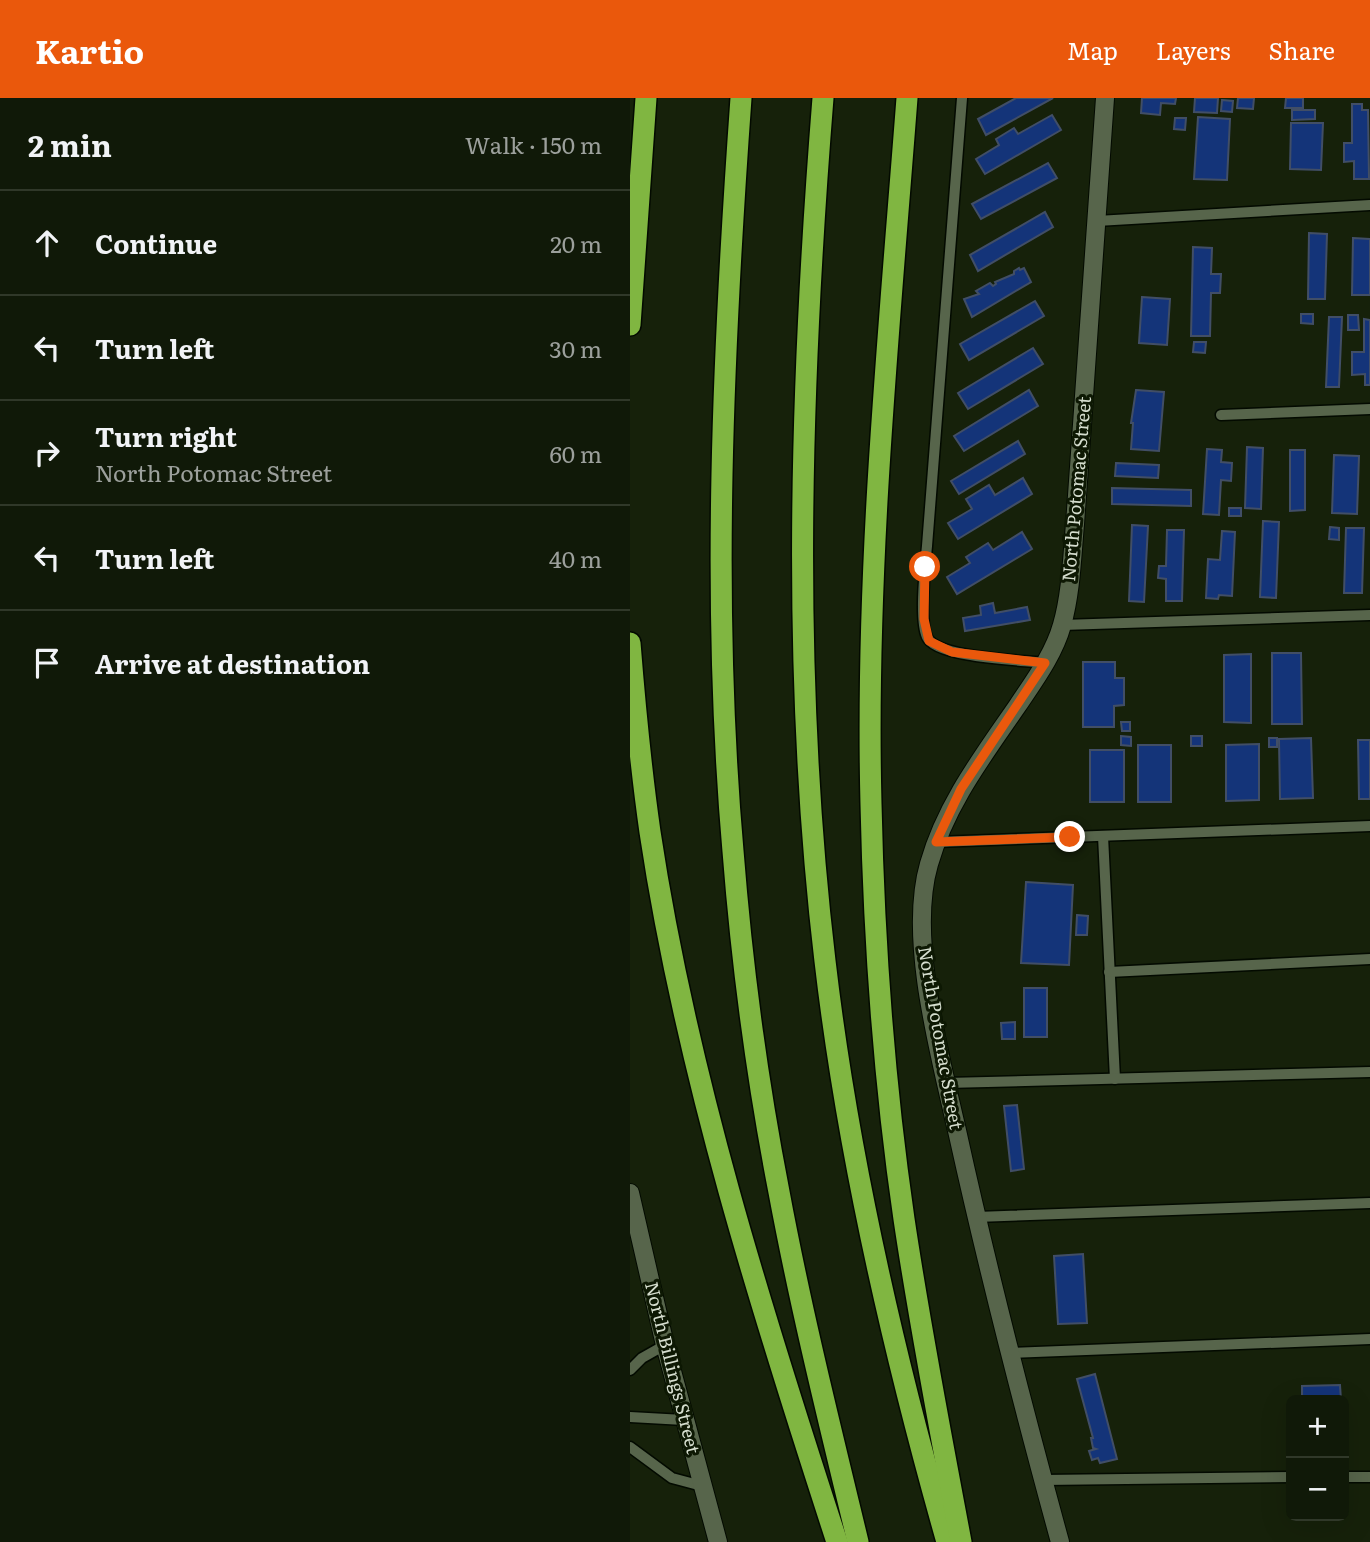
<!DOCTYPE html>
<meta charset="utf-8">
<style>
body{margin:0;font-family:Literata,serif;background:#1e2616;color:#f1f3f6}
.controls{position:absolute;right:21px;bottom:21px;display:grid;overflow:hidden;border-radius:10px;box-shadow:0 7px 28px #0002}
.controls button{width:63px;height:63px;display:grid;place-items:center;padding:0;border:0;border-bottom:2px solid #303829;background:#101908;color:#f1f3f6;font:35px sans-serif}
.stop{position:absolute;width:21px;height:21px;margin:-16px;border:5px solid #ea580c;border-radius:50%;background:#fff}
.stop.end{background:#ea580c;border-color:#fff;box-shadow:0 2px 7px #0008}
.list{margin:0;padding:0;list-style:none}
h2{display:flex;justify-content:space-between;align-items:center;height:91px;margin:0;padding:0 28px;font-size:30px}
h2 small{font-size:23px;font-weight:400;color:#9ca09c}
.list li{display:grid;grid-template-columns:46px 1fr auto;gap:21px;align-items:center;box-sizing:border-box;height:105px;padding:0 28px;border-top:2px solid #303829}
.list b{display:block;font-size:26px;white-space:nowrap}
.list p{margin:0;font-size:23px;white-space:nowrap;color:#9ca09c}
.list em{font-size:23px;font-style:normal;color:#9ca09c}
.icon{flex:none;width:38px;height:38px;fill:none;stroke:currentColor;stroke-width:2;stroke-linecap:round;stroke-linejoin:round}
.map{position:relative;flex:none;width:740px;height:1444px;overflow:hidden}
header{display:flex;align-items:center;gap:42px;box-sizing:border-box;height:98px;padding:0 35px;background:#ea580c;color:#fff}
header strong{font-size:33px}
nav{display:flex;gap:38px;margin-inline-start:auto;font-size:24px}
main{display:flex}
aside{flex:1;background:#101908}
.map>svg:first-child{display:block}
.building{fill:#143479;stroke:#414e66;stroke-width:2}
.lines{fill:none;stroke-linecap:round;stroke-linejoin:round}
.service-casing{stroke:#030a00;stroke-width:13}
.minor-casing{stroke:#030a00;stroke-width:20}
.motorway-casing{stroke:#030a00;stroke-width:24}
.service{stroke:#57654b;stroke-width:10}
.minor{stroke:#57654b;stroke-width:18}
.motorway{stroke:#80b641;stroke-width:21}
.route{stroke:#ea580c;stroke-width:9}
.labels{text-anchor:middle;stroke-width:6;stroke-linejoin:round;paint-order:stroke}
.street-label{font-size:18px;fill:#d5ddce;stroke:#0d1803}
</style>
<header>
<strong>Kartio</strong>
<nav><a>Map</a><a>Layers</a><a>Share</a></nav>
</header>
<main>
<aside>
<h2>2 min<small>Walk · 150 m</small></h2>
<ul class="list">
<li><svg class="icon" aria-label="ahead" viewBox="0 0 24 24"><path d="M12 20V5M6 11l6-6 6 6"/></svg><div><b>Continue</b></div><em>20 m</em></li>
<li><svg class="icon" aria-label="left" viewBox="0 0 24 24"><path d="M17 20v-9H6M10 6l-5 5 5 5"/></svg><div><b>Turn left</b></div><em>30 m</em></li>
<li><svg class="icon" aria-label="right" viewBox="0 0 24 24"><path d="M7 20v-9h11M14 6l5 5-5 5"/></svg><div><b>Turn right</b><p>North Potomac Street</p></div><em>60 m</em></li>
<li><svg class="icon" aria-label="left" viewBox="0 0 24 24"><path d="M17 20v-9H6M10 6l-5 5 5 5"/></svg><div><b>Turn left</b></div><em>40 m</em></li>
<li><svg class="icon" aria-label="arrive" viewBox="0 0 24 24"><path d="M6 21V4h12l-3 4 3 4H6"/></svg><div><b>Arrive at destination</b></div></li>
</ul>
</aside>
<div class="map">
<svg width="740" height="1444" viewBox="0 0 740 1444">
<rect width="100%" height="100%" fill="#16210a"/>
<g class="building">
<polygon points="386,0 423,0 356,37 348,21"/>
<polygon points="512,0 546,0 545,6 531,5 530,17 511,15"/>
<polygon points="565,0 588,0 587,15 564,14"/>
<polygon points="608,0 624,0 623,11 607,10"/>
<polygon points="656,0 673,0 673,10 655,10"/>
<polygon points="592,2 603,3 602,14 591,13"/>
<polygon points="722,6 732,6 732,12 738,12 739,81 724,81 724,63 714,64 714,45 722,45"/>
<polygon points="662,12 685,12 685,21 662,22"/>
<polygon points="422,17 431,32 355,76 346,61 369,47 366,41 384,30 388,36"/>
<polygon points="568,19 600,21 597,82 564,81"/>
<polygon points="545,20 556,20 555,32 544,31"/>
<polygon points="661,25 693,25 691,72 660,71"/>
<polygon points="418,65 427,80 351,121 342,106"/>
<polygon points="415,114 423,129 348,173 340,157"/>
<polygon points="679,135 697,136 695,201 678,201"/>
<polygon points="723,140 740,141 740,197 722,197"/>
<polygon points="563,149 582,150 581,176 591,176 590,195 581,195 580,238 561,238"/>
<polygon points="389,170 390,172 394,170 401,184 342,219 334,201 349,196 346,193 360,185 363,188 366,186 365,184 384,176 384,173"/>
<polygon points="512,199 540,201 537,247 509,245"/>
<polygon points="405,203 414,218 339,262 330,246"/>
<polygon points="671,216 683,216 683,226 671,225"/>
<polygon points="718,217 728,217 729,232 718,232"/>
<polygon points="699,219 712,219 709,289 696,289"/>
<polygon points="734,221 740,222 740,287 735,287 735,276 722,277 722,254 734,254"/>
<polygon points="564,244 576,244 575,255 563,254"/>
<polygon points="403,250 413,266 338,311 328,295"/>
<polygon points="399,292 408,308 334,353 324,338"/>
<polygon points="506,292 534,294 529,353 501,351 503,325 501,325"/>
<polygon points="388,343 395,356 329,396 321,383"/>
<polygon points="617,349 633,350 631,411 615,410"/>
<polygon points="577,351 592,352 591,364 602,365 601,383 591,382 589,417 573,416"/>
<polygon points="660,352 675,352 675,412 660,413"/>
<polygon points="704,357 729,358 727,416 702,415"/>
<polygon points="486,365 529,367 528,380 485,378"/>
<polygon points="393,380 402,396 328,441 318,425 342,411 336,401 359,387 365,397"/>
<polygon points="482,390 561,392 561,408 482,406"/>
<rect x="599" y="410" width="12" height="8"/>
<polygon points="633,423 649,424 646,500 630,499"/>
<polygon points="502,427 518,428 514,504 499,503"/>
<polygon points="700,429 709,430 709,442 699,441"/>
<polygon points="716,430 734,430 732,495 714,495"/>
<polygon points="537,432 554,432 552,503 536,503 536,481 528,480 529,468 536,468"/>
<polygon points="592,433 605,434 602,498 589,497 588,501 576,500 578,461 590,462"/>
<polygon points="392,434 402,451 327,496 317,479 340,465 336,459 358,445 363,452"/>
<polygon points="363,505 365,515 397,509 400,522 335,533 333,520 351,517 350,508"/>
<polygon points="642,555 671,555 672,626 642,626"/>
<polygon points="621,556 621,625 594,624 594,557"/>
<polygon points="453,564 485,564 485,580 494,580 494,607 484,608 484,629 453,629"/>
<polygon points="491,624 500,624 500,633 492,633"/>
<polygon points="491,638 501,639 501,648 491,647"/>
<rect x="561" y="638" width="11" height="10"/>
<rect x="639" y="640" width="8" height="9"/>
<polygon points="681,640 683,700 650,701 649,641"/>
<polygon points="728,642 740,642 740,701 729,701"/>
<polygon points="629,646 629,702 596,703 596,647"/>
<rect x="508" y="647" width="33" height="57"/>
<rect x="460" y="652" width="34" height="52"/>
<polygon points="396,784 443,787 439,867 391,865"/>
<polygon points="447,817 458,818 457,837 446,837"/>
<rect x="394" y="890" width="23" height="49"/>
<polygon points="385,924 385,941 372,941 371,925"/>
<polygon points="387,1007 394,1071 381,1073 374,1008"/>
<polygon points="453,1156 457,1225 428,1226 424,1158"/>
<polygon points="465,1276 487,1361 470,1365 468,1360 462,1362 459,1353 466,1351 463,1350 461,1340 463,1340 447,1281"/>
<polygon points="710,1287 711,1302 672,1302 672,1288"/>
</g>
<g class="lines">
<g class="service-casing">
<g id="service">
<path d="M332 0 297 448C295 469 289 522 297 539 306 560 392 562 415 565"/>
<polyline points="467,123 740,107"/>
<polyline points="591,317 740,311"/>
<polyline points="432,527 740,517"/>
<polyline points="473,738 485,981"/>
<polyline points="306,744 740,728"/>
<polyline points="479,874 740,861"/>
<polyline points="316,985 740,974"/>
<polyline points="346,1119 740,1105"/>
<polyline points="380,1255 740,1241"/>
<polyline points="0,1272 12,1260 35,1247"/>
<polyline points="0,1319 54,1322"/>
<polyline points="0,1349 42,1380 72,1388"/>
<polyline points="714,1379 740,1379"/>
<polyline points="413,1382 661,1379"/>
</g>
</g>
<g class="minor-casing">
<g id="minor">
<polyline points="0,1095 35,1247 88,1444"/>
<path d="M430 1444C393 1309 358 1173 328 1037 311 961 277 841 299 766 316 706 353 658 388 607 404 583 424 556 432 527 441 495 442 460 445 426L475 0"/>
</g>
</g>
<g class="motorway-casing">
<g id="motorway">
<path d="M111 0C93 250 81 503 103 753 112 868 127 981 149 1094 171 1212 200 1328 228 1444"/>
<path d="M193 0C170 287 161 577 195 863 218 1060 263 1254 317 1444"/>
<path d="M277 0C259 235 235 471 241 706 244 845 254 984 274 1121 290 1229 311 1337 331 1444"/>
<polyline points="0,227 16,0"/>
<path d="M0 545C5 608 11 671 20 734 56 974 132 1214 207 1444"/>
</g>
</g>
<use href="#service" class="service"/>
<use href="#minor" class="minor"/>
<use href="#motorway" class="motorway"/>
</g>
<g class="lines">
<polyline class="route" points="295,469 294,521 299,543 322,554 415,565 331,691 306,744 440,739"/>
</g>
<g class="labels">
<g class="street-label">
<text transform="translate(447 391) rotate(-85)" y="6">North Potomac Street</text>
<text transform="translate(310 940) rotate(80)" y="6">North Potomac Street</text>
<text transform="translate(42 1270) rotate(76)" y="6">North Billings Street</text>
</g>
</g>
</svg>
<div class="controls">
<button>+</button>
<button>−</button>
</div>
<div class="stop" style="left:295px;top:469px"></div>
<div class="stop end" style="left:440px;top:739px"></div>
</div>
</main>
